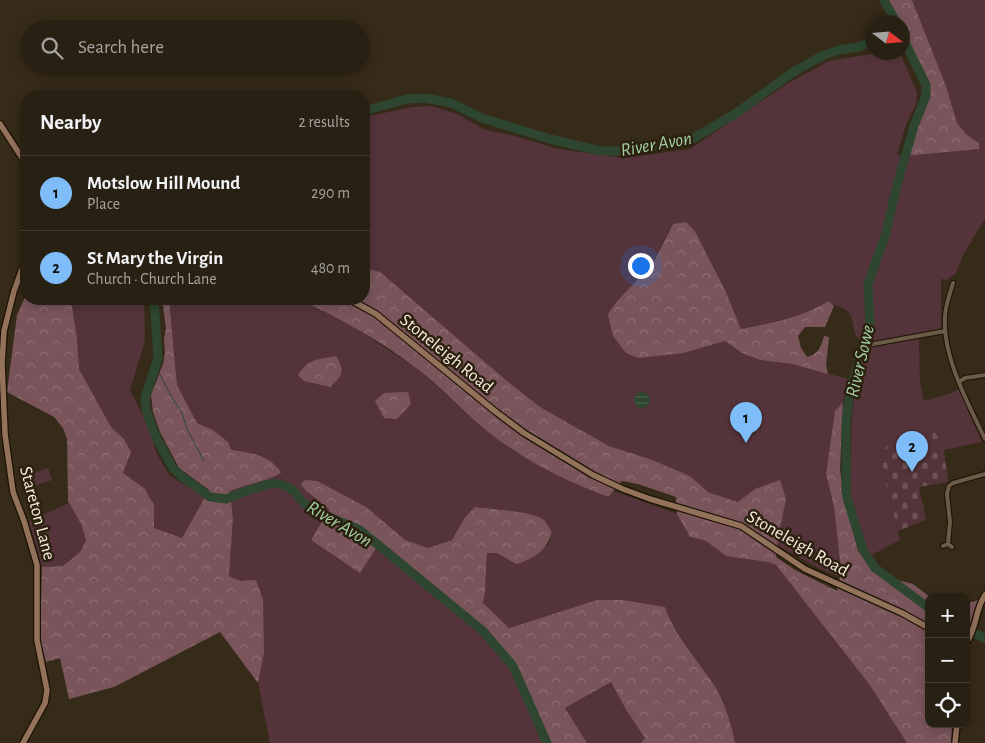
<!DOCTYPE html>
<meta charset="utf-8">
<style>
body{margin:0;font-family:"Alegreya Sans",sans-serif;background:#342d20;color:#f1f3f6}
.controls{position:absolute;right:15px;bottom:15px;display:grid;overflow:hidden;border-radius:10px;box-shadow:0 2px 12px #0003}
.controls button{width:45px;height:45px;display:grid;place-items:center;padding:0;border:0;border-bottom:1px solid #443e32;background:#282012;color:#f1f3f6;font:25px sans-serif}
.compass{position:absolute;left:865px;top:15px;width:45px;height:45px;border-radius:50%;background:#282012;box-shadow:0 2px 12px #0003;rotate:106deg}
.you{position:absolute;left:640px;top:265px;width:18px;height:18px;margin:-12px;border:4px solid #fff;border-radius:50%;background:#1a73e8;box-shadow:0 0 0 8px #1a73e833}
.badge{display:grid;place-items:center;width:32px;height:32px;border-radius:50%;background:#7fbdf9;color:#111;font-size:16px;font-weight:700}
.pin{position:absolute;translate:-50% -41px;filter:drop-shadow(0 1px 2px #0008)}
.pin::after{content:'';position:absolute;top:26px;width:18px;height:15px;background:inherit;clip-path:polygon(0 0,100% 0,50% 100%)}
.list{margin:0;padding:0;list-style:none}
h2{display:flex;justify-content:space-between;align-items:center;height:65px;margin:0;padding:0 20px;font-size:21px}
h2 small{font-size:16px;font-weight:400;color:#a5a39f}
.list li{display:grid;grid-template-columns:32px 1fr auto;gap:15px;align-items:center;box-sizing:border-box;height:75px;padding:0 20px;border-top:1px solid #443e32}
.list b{display:block;font-size:19px;white-space:nowrap}
.list p{margin:0;font-size:16px;white-space:nowrap;color:#a5a39f}
.list em{font-size:16px;font-style:normal;color:#a5a39f}
.icon{flex:none;width:28px;height:28px;fill:none;stroke:currentColor;stroke-width:2;stroke-linecap:round;stroke-linejoin:round}
.map{position:relative;flex:none;width:985px;height:743px;overflow:hidden}
.search{position:absolute;background:#282012;box-shadow:0 2px 12px #0003;left:20px;top:20px;width:350px;height:55px;display:flex;align-items:center;gap:12px;box-sizing:border-box;padding:0 18px;border-radius:28px;color:#a5a39f;font-size:19px}
.panel{position:absolute;background:#282012;box-shadow:0 2px 12px #0003;left:20px;top:90px;width:350px;height:215px;border-radius:20px}
.map>svg:first-child{display:block}
.grass{fill:#54343a}
.forest{fill:url(#forest-crowns)}
.cemetery{fill:url(#cemetery-stones)}
.water{fill:url(#water-rules)}
.lines{fill:none;stroke-linecap:round;stroke-linejoin:round}
.stream{stroke:#2e462f;stroke-width:1}
.river{stroke:#2e462f;stroke-width:9}
.street-casing{stroke:#1d1203;stroke-width:6}
.secondary-casing{stroke:#1d1203;stroke-width:8}
.street{stroke:#6a5c49;stroke-width:4}
.secondary{stroke:#93725c;stroke-width:5.5}
.labels{text-anchor:middle;stroke-width:5;stroke-linejoin:round;paint-order:stroke}
.street-label{font-size:18px;fill:#f4ece1;stroke:#2c200e}
.water-label{font-size:19px;font-style:italic;fill:#a2d0a4;stroke:#2c200e}
</style>
<div class="map">
<svg width="985" height="743" viewBox="0 0 985 743">
<defs>
<pattern id="forest-crowns" width="20" height="18" patternUnits="userSpaceOnUse" patternTransform="scale(1.25)"><rect width="20" height="18" fill="#79555b"/><path d="M2 6a3 3 0 1 1 6 0M12 15a3 3 0 1 1 6 0" fill="none" stroke="#8d6e72"/></pattern>
<pattern id="cemetery-stones" width="16" height="16" patternUnits="userSpaceOnUse" patternTransform="scale(1.25)"><rect width="16" height="16" fill="#54343a"/><path d="M2 7V4a2 2 0 0 1 4 0v3zM10 15v-3a2 2 0 0 1 4 0v3z" fill="#6d5256"/></pattern>
<pattern id="water-rules" width="6" height="5" patternUnits="userSpaceOnUse" patternTransform="scale(1.25)"><rect width="6" height="5" fill="#2e462f"/><path d="M0 2.5h6" fill="none" stroke="#4d614d"/></pattern>
</defs>
<rect width="100%" height="100%" fill="#362a18"/>
<g class="grass">
<path d="M912 0H985V219L964 253 956 273 947 280 941 279V331L867 344C847 335 858 322 847 311 841 306 834 306 829 301 802 317 772 322 741 329L726 292 695 231 686 222 670 228 652 265 618 300 665 354 684 353 725 341 742 353 760 360 792 364 848 379 843 402 835 411 826 474 834 507 841 571 840 577 820 569 777 545 778 537 755 489 739 502 708 492 690 476 650 459 609 446 540 407 507 381 380 273 364 268V117L413 107 431 106 457 114 485 130 511 135 558 149 624 158 690 149 787 84 829 61 877 53H900L917 92 916 104 906 125 897 155 905 156 979 149V143L967 135 957 124 946 86Z"/>
<path d="M68 299H144L145 341 130 390 150 429 156 452 170 476 205 497 182 539 154 528C154 493 150 492 122 473L124 439 111 427 79 369 77 338 72 306Z"/>
<path d="M169 299H299L346 322 419 370 482 427 515 452 607 497 614 491 677 514 690 537 706 541 726 556 768 562 776 565 869 684 907 743H735C733 728 723 698 714 685 698 660 676 636 665 607L597 600 508 628 483 603 485 593 487 553H497L516 564 549 544 552 532C549 528 547 522 543 519 532 511 490 509 475 507L465 517 452 540 428 548 405 540 389 528 306 491 329 509 311 540 378 545 483 631 513 666 547 743H270L258 683 264 654 241 581 229 576 233 518 230 491 255 482 267 481 231 450 213 430 197 423 177 385Z"/>
<polygon points="919,338 920,382 924,401 952,393 959,389 982,442 944,450 935,432 891,440 881,454 887,489 900,540 870,556 864,542 851,496 850,479 852,415 857,383 866,351 869,347"/>
<polygon points="48,468 52,480 30,487 26,476"/>
<polygon points="69,503 81,524 86,540 80,552 63,566 42,567 29,521"/>
<polygon points="611,682 625,708 646,738 641,743 587,743 565,708"/>
</g>
<g class="forest">
<polygon points="884,0 912,0 946,86 957,123 967,135 979,143 979,149 905,156 914,126 926,96 926,85 903,36 902,22 896,22"/>
<path d="M686 222 695 231 726 292 741 329C772 323 802 317 829 301L834 306 825 327H805L798 336 801 348 807 357C819 354 821 346 824 336L829 337 826 365 828 374 792 364 760 360 742 353 725 341 684 353 638 358 626 353 613 336 608 314 618 300 652 265 673 224Z"/>
<path d="M364 268 380 272 507 381 540 407 609 446 650 459 690 476 708 492 738 502 755 489 780 480 786 499 778 537 776 557 795 570 837 591 841 571 834 507 826 474 835 411 843 402 840 470 845 501 858 551 878 575 913 584 930 597H929V724H952L951 743H907L869 684 776 565 768 562 726 556 706 541 690 537 677 514 676 497 638 484 622 481 608 497C563 480 519 458 482 427 461 409 442 388 420 371 383 342 341 319 299 299H364Z"/>
<path d="M26 295V299H68L72 306 77 338 79 369 111 427 124 439 131 452 123 473 145 489 154 505V528L182 538 209 490 179 468 160 432 153 412 151 395 163 364 165 353 164 339 166 328 162 299H169L177 385 197 423 213 430 228 442 231 450C250 452 272 456 281 473 265 482 247 484 230 491L233 518 229 576 241 581 256 580 263 600 264 654 258 683 220 632 114 687 69 699 60 658 46 662 40 640 42 567 63 566 80 552 86 540 81 524 68 501 67 439 63 428 54 417 7 392 17 315Z"/>
<path d="M336 356C345 372 343 375 330 387L304 381 298 375C309 358 317 360 336 356Z"/>
<polygon points="408,392 411,404 397,419 384,418 375,401 384,393"/>
<path d="M305 480 317 481 366 507 405 540 428 548 452 540 465 517 475 507C490 509 531 511 543 519 547 522 549 528 552 532 547 550 534 559 516 564L497 553H487L485 593 483 603 509 628 597 600H622L665 607C675 636 698 660 714 685 723 698 733 728 735 743H641L645 738 625 708 611 682 565 708 587 743H547L513 666 483 631 378 545 360 573 311 540 329 509 306 491 301 484Z"/>
<polygon points="978,600 966,636 966,604"/>
</g>
<polygon class="cemetery" points="935,432 944,450 948,482 919,487 926,520 898,531 887,489 881,454 891,440"/>
<circle class="water" cx="642" cy="400" r="8"/>
<g class="lines">
<polyline class="stream" points="156,367 172,398 182,413 187,429 204,461"/>
<g class="river">
<polyline points="884,0 896,22"/>
<polyline points="902,36 926,85 926,96 914,126 897,185 886,233 868,284 870,323 851,387 846,420 846,491 848,501 863,550 875,568 929,608"/>
<polyline points="364,111 406,99 425,98 451,103 482,118 550,139 601,151 633,151 694,138 735,114 793,72 824,55 839,50 858,47 872,42"/>
<polyline points="154,299 158,358 145,398 146,410 154,433 172,467 181,476 210,497 226,499 246,491 274,483 286,486 294,491 304,504 315,511 360,530 483,631 513,666 547,743"/>
<polyline points="966,628 985,639"/>
</g>
<g class="street-casing">
<g id="street">
<path d="M953 283C950 294 945 306 945 317 942 356 969 405 985 439"/>
<polyline points="868,345 945,331"/>
<polyline points="959,382 965,378 985,375"/>
<polyline points="948,544 950,522 947,494 949,486 953,483 985,474"/>
<polyline points="943,546 948,544 952,547"/>
</g>
</g>
<g class="secondary-casing">
<g id="secondary">
<polyline points="0,124 26,164"/>
<polyline points="349,299 376,314 496,412 524,433 593,475 623,489 650,499 741,526 805,569 902,613 929,628"/>
<path d="M966 643C977 629 975 609 985 595"/>
<polyline points="23,743 45,703 47,690 37,640 37,565 24,521 13,492 5,434 2,363 4,331 14,291 26,258"/>
<polyline points="955,743 957,724"/>
</g>
</g>
<use href="#street" class="street"/>
<use href="#secondary" class="secondary"/>
</g>
<g class="labels">
<g class="street-label">
<text transform="translate(447 353) rotate(39)" y="6">Stoneleigh Road</text>
<text transform="translate(38 513) rotate(75)" y="6">Stareton Lane</text>
<text transform="translate(798 543) rotate(30)" y="6">Stoneleigh Road</text>
</g>
<g class="water-label">
<text transform="translate(656 143) rotate(-10)" y="7">River Avon</text>
<text transform="translate(859 361) rotate(-77)" y="7">River Sowe</text>
<text transform="translate(340 523) rotate(31)" y="7">River Avon</text>
</g>
</g>
</svg>
<div class="controls">
<button>+</button>
<button>−</button>
<button><svg class="icon" aria-label="locate" viewBox="0 0 24 24"><circle cx="12" cy="12" r="6"/><path d="M12 2v4M12 18v4M2 12h4M18 12h4"/></svg></button>
</div>
<svg class="compass" viewBox="-18 -18 36 36"><path d="M0-13l5 13h-10z" fill="#e53935"/><path d="M0 13l5-13h-10z" fill="#a5a39f"/></svg>
<div class="you"></div>
<div class="pin badge" style="left:746px;top:443px">1</div>
<div class="pin badge" style="left:912px;top:472px">2</div>
<div class="search"><svg class="icon" aria-label="search" viewBox="0 0 24 24"><circle cx="10" cy="10" r="6"/><path d="M15 15l6 6"/></svg>Search here</div>
<section class="panel">
<h2>Nearby<small>2 results</small></h2>
<ul class="list">
<li><span class="badge">1</span><div><b>Motslow Hill Mound</b><p>Place</p></div><em>290 m</em></li>
<li><span class="badge">2</span><div><b>St Mary the Virgin</b><p>Church · Church Lane</p></div><em>480 m</em></li>
</ul>
</section>
</div>
